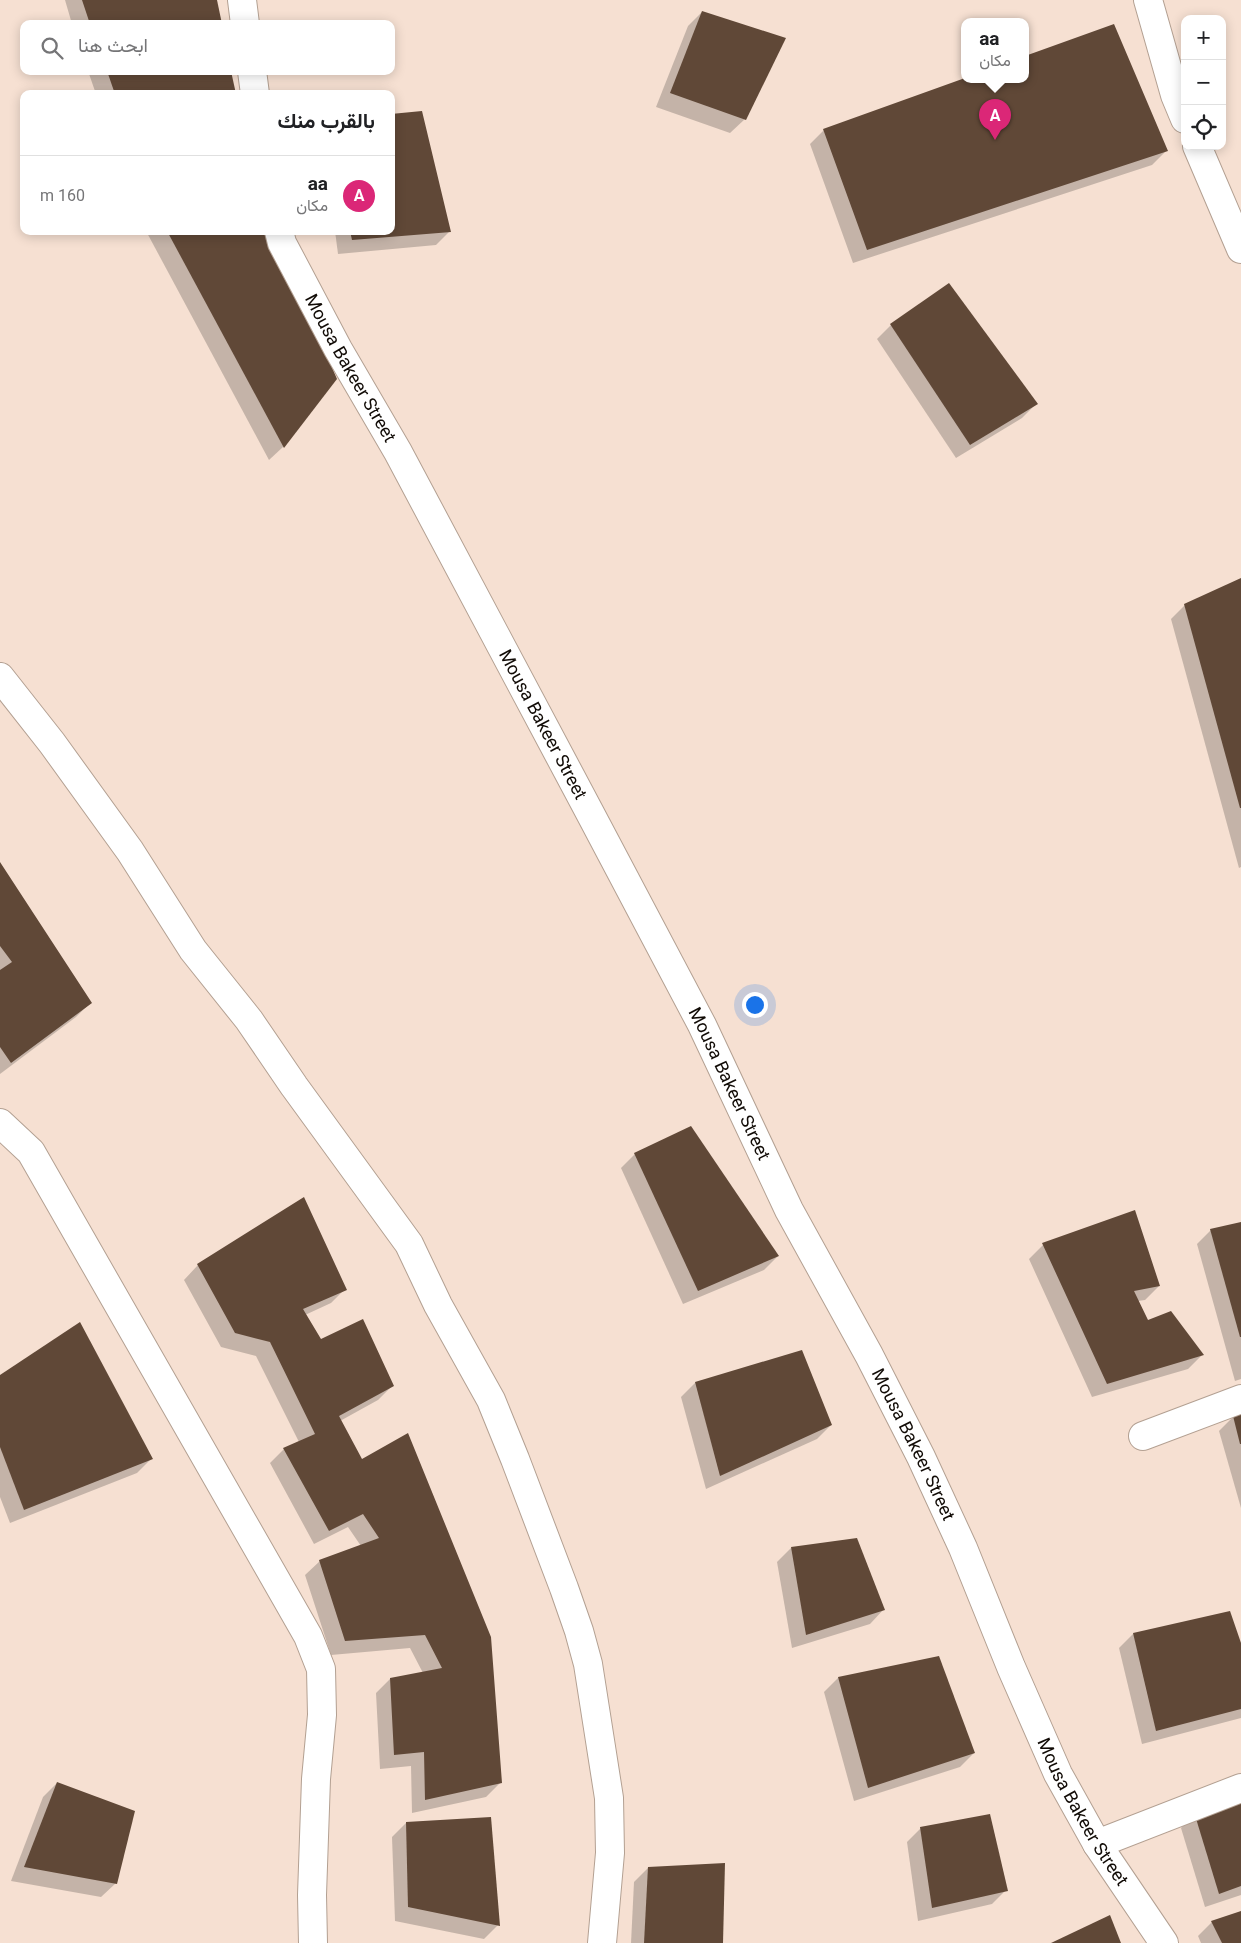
<!DOCTYPE html>
<html lang="ar">
<meta charset="utf-8">
<style>
body{margin:0;font-family:Roboto,Vazirmatn,sans-serif;background:#f2f2f2;color:#202124;direction:rtl}
.controls{position:absolute;right:15px;top:15px;display:grid;overflow:hidden;border-radius:10px;box-shadow:0 2px 12px #0003}
.controls button{width:45px;height:45px;display:grid;place-items:center;padding:0;border:0;border-bottom:1px solid #e0e0e0;background:#fff;color:#202124;font:25px sans-serif}
.you{position:absolute;left:754px;top:1004px;width:18px;height:18px;margin:-12px;border:4px solid #fff;border-radius:50%;background:#1a73e8;box-shadow:0 0 0 8px #1a73e833}
.badge{display:grid;place-items:center;width:32px;height:32px;border-radius:50%;background:#db2777;color:#fff;font-size:16px;font-weight:700}
.pin{position:absolute;translate:-50% -41px;filter:drop-shadow(0 1px 2px #0008)}
.pin::after{content:'';position:absolute;top:26px;width:18px;height:15px;background:inherit;clip-path:polygon(0 0,100% 0,50% 100%)}
.popup{position:absolute;left:961px;top:18px;width:68px;height:65px;box-sizing:border-box;display:grid;place-content:center;border-radius:10px;background:#fff;filter:drop-shadow(0 1px 4px #0005);font-size:16px;white-space:nowrap;color:#757577}
.popup b{font-size:19px;color:#202124}
.popup::after{content:'';position:absolute;left:50%;top:100%;margin-left:-10px;border:10px solid transparent;border-top-color:#fff}
.list{margin:0;padding:0;list-style:none}
h2{display:flex;justify-content:space-between;align-items:center;height:65px;margin:0;padding:0 20px;font-size:21px}
h2 small{font-size:16px;font-weight:400;color:#757577}
.list li{display:grid;grid-template-columns:32px 1fr auto;gap:15px;align-items:center;box-sizing:border-box;height:80px;padding:0 20px;border-top:1px solid #e0e0e0}
.list b{display:block;font-size:19px;white-space:nowrap}
.list p{margin:0;font-size:16px;white-space:nowrap;color:#757577}
.list em{font-size:16px;font-style:normal;color:#757577}
.icon{flex:none;width:28px;height:28px;fill:none;stroke:currentColor;stroke-width:2;stroke-linecap:round;stroke-linejoin:round}
.map{position:relative;flex:none;width:1241px;height:1943px;overflow:hidden;direction:ltr}
.search{position:absolute;background:#fff;box-shadow:0 2px 12px #0003;left:20px;top:20px;width:375px;height:55px;display:flex;align-items:center;gap:12px;box-sizing:border-box;padding:0 18px;border-radius:10px;color:#757577;font-size:19px}
.panel{position:absolute;background:#fff;box-shadow:0 2px 12px #0003;left:20px;top:90px;width:375px;height:145px;border-radius:10px;direction:rtl}
.map>svg:first-child{display:block}
.shadow{fill:#0003}
.building{fill:#604837}
.lines{fill:none;stroke-linecap:round;stroke-linejoin:round}
.minor-casing{stroke:#b3a092;stroke-width:30}
.minor{stroke:#fff;stroke-width:28}
.labels{text-anchor:middle;stroke-width:5;stroke-linejoin:round;paint-order:stroke}
.street-label{font-size:18px;fill:#110b06;stroke:#f6e0d2}
</style>
<div class="map">
<svg width="1241" height="1943" viewBox="0 0 1241 1943">
<rect width="100%" height="100%" fill="#f6e0d2"/>
<g class="shadow">
<polygon points="65,0 216,0 221,24 72,24"/>
<polygon points="702,12 745,119 730,133 656,107 688,26"/>
<polygon points="1025,57 1166,151 1152,165 853,263 810,144 824,130 965,79 1025,79"/>
<polygon points="88,71 230,71 234,94 96,94"/>
<polygon points="146,231 272,231 336,378 283,447 269,460"/>
<polygon points="335,231 450,231 436,245 338,254"/>
<polygon points="891,325 1036,404 1022,418 956,458 877,339"/>
<polygon points="1241,579 1241,867 1239,868 1171,619 1185,605"/>
<polygon points="0,865 90,1003 76,1017 0,1074"/>
<polygon points="635,1154 778,1256 764,1270 683,1304 621,1168"/>
<polygon points="1241,1223 1241,1379 1235,1381 1197,1244 1211,1230"/>
<polygon points="1043,1245 1159,1286 1145,1300 1138,1301 1148,1321 1202,1355 1188,1369 1092,1397 1029,1259"/>
<polygon points="198,1265 345,1289 331,1303 305,1315 321,1341 392,1386 378,1400 340,1421 501,1782 486,1797 412,1813 411,1766 380,1769 376,1693 390,1679 423,1673 410,1648 331,1655 305,1575 320,1561 361,1546 348,1527 314,1544 270,1463 284,1449 299,1442 256,1356 221,1347 184,1280"/>
<polygon points="0,1377 151,1459 137,1473 10,1523 0,1497"/>
<polygon points="695,1383 831,1425 817,1439 706,1489 681,1397"/>
<polygon points="1241,1414 1241,1508 1219,1431 1233,1417"/>
<polygon points="791,1548 884,1609 870,1624 792,1648 777,1562"/>
<polygon points="1133,1634 1241,1647 1241,1718 1142,1744 1119,1648"/>
<polygon points="838,1678 974,1753 960,1767 854,1801 824,1692"/>
<polygon points="57,1783 116,1883 101,1897 11,1881 43,1797"/>
<polygon points="1241,1798 1241,1895 1205,1907 1181,1828 1195,1813"/>
<polygon points="406,1823 498,1925 484,1939 395,1921 392,1837"/>
<polygon points="921,1828 1006,1890 992,1904 918,1921 907,1842"/>
<polygon points="648,1868 722,1943 631,1943 634,1882"/>
<polygon points="1241,1912 1241,1943 1201,1943 1198,1936 1212,1922"/>
</g>
<g class="building">
<polygon points="82,0 217,0 222,24 90,24"/>
<polygon points="702,11 786,38 746,120 670,93"/>
<polygon points="1114,24 1168,151 867,250 823,129 965,78 1025,79 1025,56"/>
<polygon points="107,71 231,71 236,94 115,94"/>
<polygon points="422,111 451,232 352,240 350,231 391,231 391,114"/>
<polygon points="167,231 273,231 337,379 284,448"/>
<polygon points="949,283 1038,404 970,445 890,324"/>
<polygon points="1241,578 1241,808 1240,808 1184,604"/>
<polygon points="0,862 92,1003 11,1063 0,1047 0,970 12,962 0,946"/>
<polygon points="691,1126 779,1256 698,1291 634,1153"/>
<polygon points="304,1197 347,1290 303,1309 321,1339 363,1319 394,1386 339,1416 362,1459 408,1433 491,1637 502,1783 425,1800 424,1752 394,1755 390,1678 442,1668 425,1635 345,1641 319,1560 379,1538 363,1514 329,1531 283,1448 315,1434 270,1342 235,1333 197,1264"/>
<polygon points="1135,1210 1160,1286 1134,1291 1148,1320 1171,1311 1204,1355 1107,1384 1042,1243"/>
<polygon points="1241,1222 1241,1337 1240,1337 1210,1229"/>
<polygon points="80,1322 153,1459 24,1510 0,1447 0,1375"/>
<polygon points="802,1350 832,1425 720,1476 695,1382"/>
<polygon points="1241,1413 1241,1444 1240,1444 1233,1416"/>
<polygon points="857,1538 885,1610 806,1635 791,1547"/>
<polygon points="1230,1611 1241,1643 1241,1709 1156,1731 1133,1633"/>
<polygon points="939,1656 975,1753 868,1788 838,1677"/>
<polygon points="57,1782 135,1811 117,1884 24,1867"/>
<polygon points="1241,1797 1241,1886 1219,1894 1194,1812"/>
<polygon points="990,1814 1008,1891 932,1908 920,1827"/>
<polygon points="491,1817 500,1926 408,1907 406,1822"/>
<polygon points="725,1863 723,1943 644,1943 648,1867"/>
<polygon points="1241,1911 1241,1943 1222,1943 1211,1921"/>
<polygon points="1110,1915 1121,1943 1051,1943"/>
</g>
<g class="lines">
<g class="minor-casing">
<g id="minor">
<polyline points="242,0 245,24"/>
<polyline points="1148,0 1175,95 1185,119"/>
<polyline points="252,71 255,94"/>
<polyline points="1197,146 1241,249"/>
<path id="s1" d="M279 231 282 243 338 349 398 452 590 813 702 1025 789 1210 869 1355 921 1457 963 1548 1011 1667 1058 1774 1097 1844 1164 1943"/>
<polyline points="0,677 52,743 130,851 193,950 249,1020 294,1086 409,1244 438,1305 491,1400 515,1459 564,1588 579,1631 588,1664 609,1798 610,1853 602,1943"/>
<polyline points="0,1123 31,1152 308,1636 321,1669 322,1715 316,1779 312,1895 313,1943"/>
<polyline points="1143,1436 1241,1399"/>
<polyline points="1097,1844 1241,1788"/>
</g>
</g>
<use href="#minor" class="minor"/>
</g>
<g class="labels">
<g class="street-label">
<text dy="6" stroke="none"><textPath href="#s1" startOffset="155">Mousa Bakeer Street</textPath></text>
<text dy="6" stroke="none"><textPath href="#s1" startOffset="560">Mousa Bakeer Street</textPath></text>
<text dy="6" stroke="none"><textPath href="#s1" startOffset="965">Mousa Bakeer Street</textPath></text>
<text dy="6" stroke="none"><textPath href="#s1" startOffset="1370">Mousa Bakeer Street</textPath></text>
<text dy="6" stroke="none"><textPath href="#s1" startOffset="1775">Mousa Bakeer Street</textPath></text>
</g>
</g>
</svg>
<div class="controls">
<button>+</button>
<button>−</button>
<button><svg class="icon" aria-label="locate" viewBox="0 0 24 24"><circle cx="12" cy="12" r="6"/><path d="M12 2v4M12 18v4M2 12h4M18 12h4"/></svg></button>
</div>
<div class="you"></div>
<div class="pin badge" style="left:995px;top:140px">A</div>
<div class="popup"><b>aa</b>مكان</div>
<div class="search"><svg class="icon" aria-label="search" viewBox="0 0 24 24"><circle cx="10" cy="10" r="6"/><path d="M15 15l6 6"/></svg>ابحث هنا</div>
<section class="panel">
<h2>بالقرب منك<small></small></h2>
<ul class="list">
<li><span class="badge">A</span><div><b>aa</b><p>مكان</p></div><em>160 m</em></li>
</ul>
</section>
</div>
